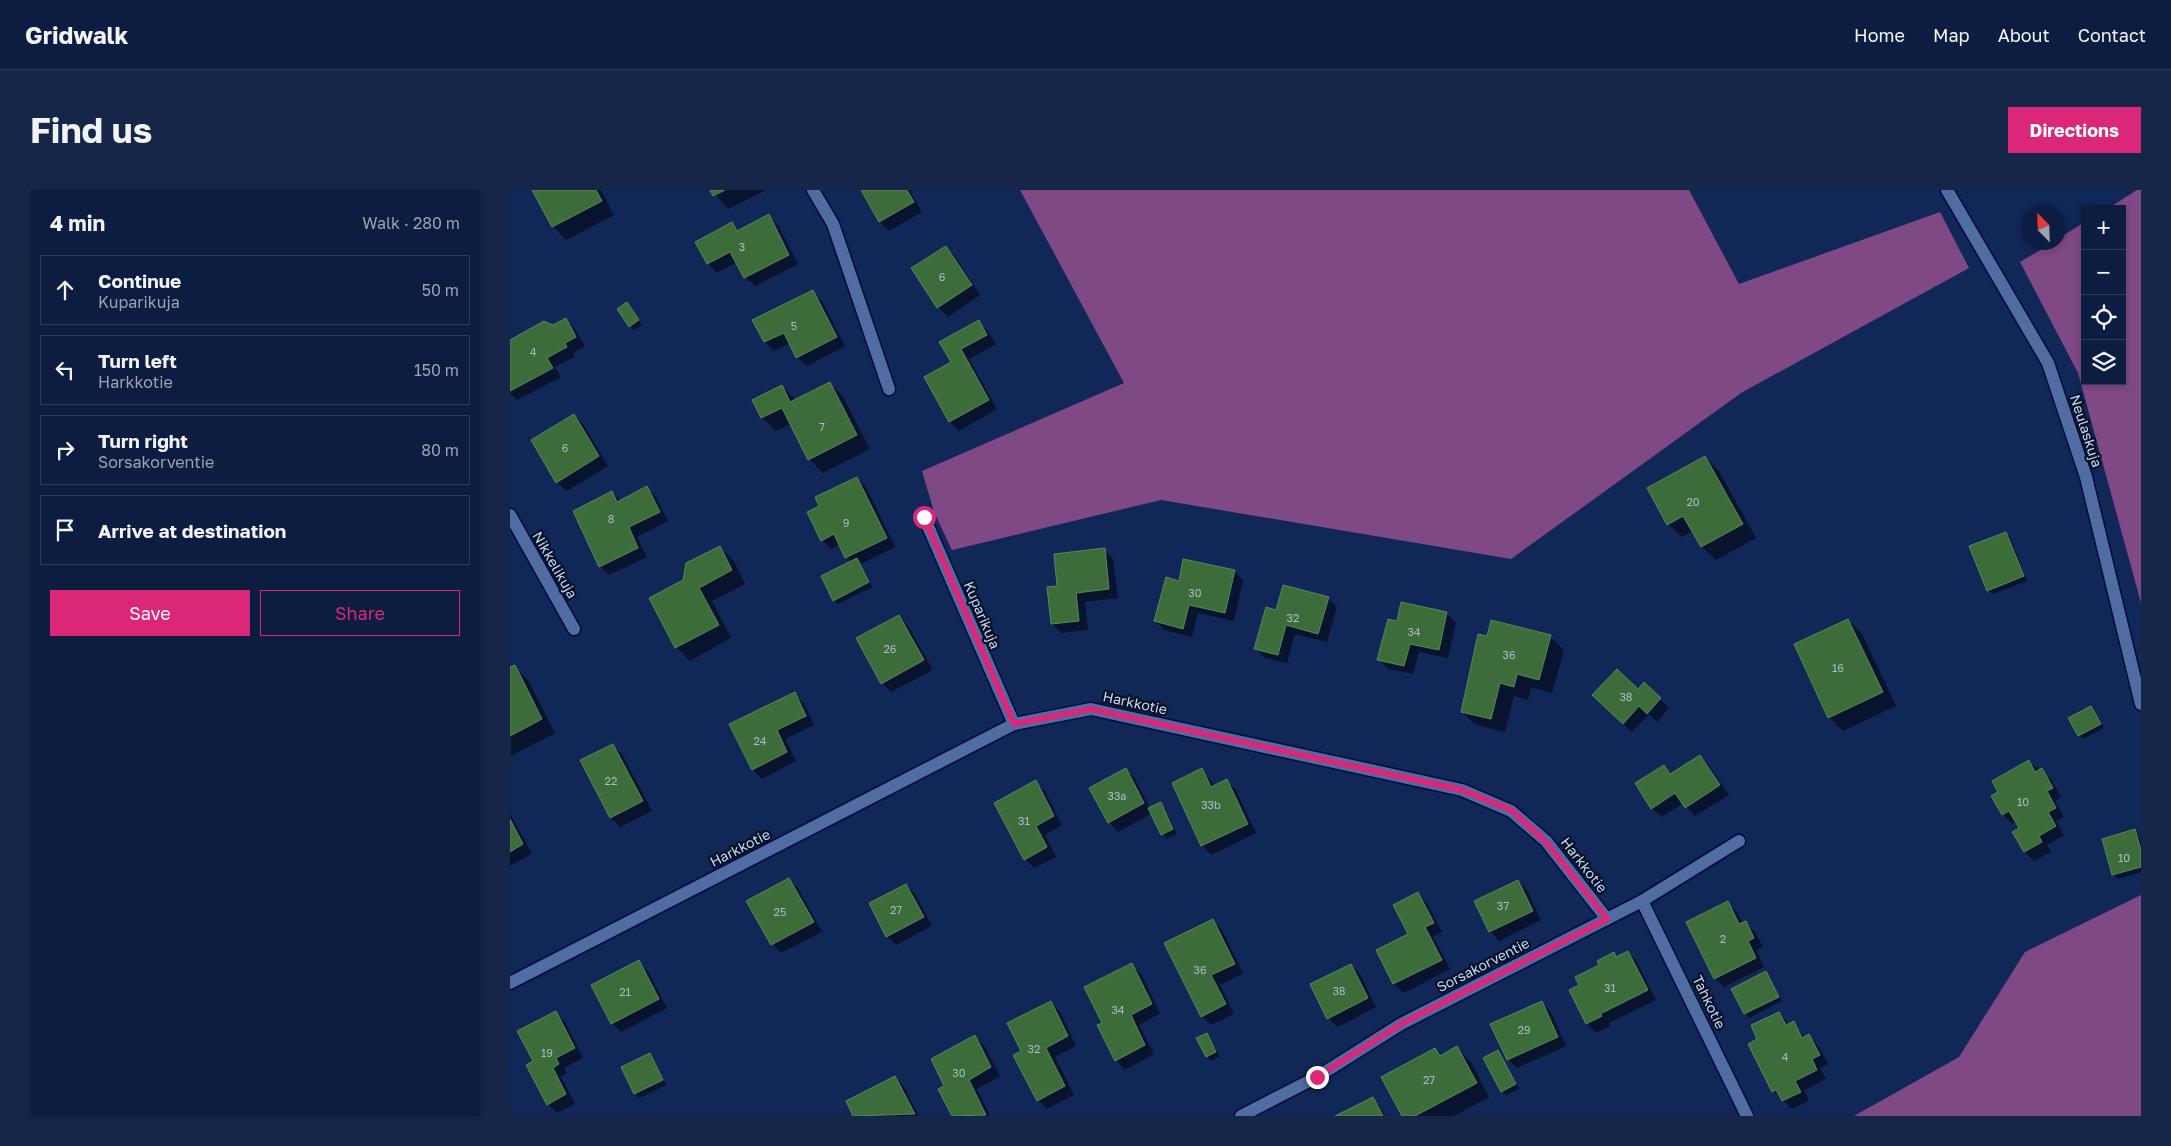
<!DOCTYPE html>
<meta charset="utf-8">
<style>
body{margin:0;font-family:"Golos Text",sans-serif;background:#152648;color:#f1f3f6}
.controls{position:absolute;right:15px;top:15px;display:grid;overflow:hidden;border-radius:0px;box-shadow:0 2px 8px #0003}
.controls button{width:45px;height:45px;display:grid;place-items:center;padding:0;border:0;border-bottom:1px solid #2c3b5a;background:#0c1d41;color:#f1f3f6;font:25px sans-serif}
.compass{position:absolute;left:1511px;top:15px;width:45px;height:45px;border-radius:50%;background:#0c1d41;box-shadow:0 2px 8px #0003;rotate:337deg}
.stop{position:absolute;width:15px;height:15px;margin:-11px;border:4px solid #db2777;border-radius:50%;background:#fff}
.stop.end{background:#db2777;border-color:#fff;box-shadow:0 1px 5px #0008}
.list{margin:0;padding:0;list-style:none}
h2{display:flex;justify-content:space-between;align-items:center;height:65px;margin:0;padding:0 20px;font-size:21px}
h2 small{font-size:16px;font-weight:400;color:#9aa2b1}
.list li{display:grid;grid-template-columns:32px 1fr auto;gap:15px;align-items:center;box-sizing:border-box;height:70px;margin:0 10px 10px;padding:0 10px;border:1px solid #2c3b5a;border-radius:0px}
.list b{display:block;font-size:19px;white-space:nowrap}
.list p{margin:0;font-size:16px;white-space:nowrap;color:#9aa2b1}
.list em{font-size:16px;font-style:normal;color:#9aa2b1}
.actions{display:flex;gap:10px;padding:15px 20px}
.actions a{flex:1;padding:11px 0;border:1px solid #db2777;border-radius:0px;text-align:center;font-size:18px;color:#db2777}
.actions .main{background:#db2777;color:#fff}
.icon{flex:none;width:28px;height:28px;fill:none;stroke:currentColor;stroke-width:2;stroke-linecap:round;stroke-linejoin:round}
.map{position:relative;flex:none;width:1631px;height:926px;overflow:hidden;border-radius:0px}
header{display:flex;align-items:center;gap:30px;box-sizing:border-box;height:70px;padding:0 25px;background:#0c1d41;border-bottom:1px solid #2c3b5a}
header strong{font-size:24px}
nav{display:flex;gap:28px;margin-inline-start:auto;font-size:18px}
.intro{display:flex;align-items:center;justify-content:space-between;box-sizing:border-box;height:120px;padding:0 30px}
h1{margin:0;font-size:35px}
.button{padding:12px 22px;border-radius:0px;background:#db2777;color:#fff;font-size:18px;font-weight:700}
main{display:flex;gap:30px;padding:0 30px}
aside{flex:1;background:#0c1d41;border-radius:0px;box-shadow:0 2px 8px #0003}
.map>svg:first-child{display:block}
.forest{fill:#7f4986}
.shadow{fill:#0007}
.building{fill:#3d6c3b;stroke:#5a8956}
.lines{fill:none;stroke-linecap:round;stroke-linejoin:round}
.street-casing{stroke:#000c3b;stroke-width:15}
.street{stroke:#506ca3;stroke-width:12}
.route{stroke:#db2777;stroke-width:6}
.labels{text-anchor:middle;stroke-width:4.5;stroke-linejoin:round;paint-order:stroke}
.number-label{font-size:11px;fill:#a4bcc7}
.street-label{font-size:14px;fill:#c7d7f6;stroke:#081227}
</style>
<header>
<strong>Gridwalk</strong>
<nav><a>Home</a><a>Map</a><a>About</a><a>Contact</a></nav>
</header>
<div class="intro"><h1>Find us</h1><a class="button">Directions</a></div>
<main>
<aside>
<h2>4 min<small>Walk · 280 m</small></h2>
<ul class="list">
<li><svg class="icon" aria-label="ahead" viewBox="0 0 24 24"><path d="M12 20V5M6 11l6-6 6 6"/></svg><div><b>Continue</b><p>Kuparikuja</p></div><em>50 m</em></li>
<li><svg class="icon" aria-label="left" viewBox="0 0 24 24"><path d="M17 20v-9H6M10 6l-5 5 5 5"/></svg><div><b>Turn left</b><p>Harkkotie</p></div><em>150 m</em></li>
<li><svg class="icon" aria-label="right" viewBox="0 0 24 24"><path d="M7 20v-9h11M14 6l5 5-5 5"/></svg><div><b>Turn right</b><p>Sorsakorventie</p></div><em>80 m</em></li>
<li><svg class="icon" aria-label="arrive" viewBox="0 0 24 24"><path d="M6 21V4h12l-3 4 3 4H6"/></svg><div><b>Arrive at destination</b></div></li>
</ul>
<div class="actions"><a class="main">Save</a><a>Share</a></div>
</aside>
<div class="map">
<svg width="1631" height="926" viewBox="0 0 1631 926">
<rect width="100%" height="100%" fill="#102757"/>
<g class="forest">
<polygon points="510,0 1179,0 1229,94 1430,22 1459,78 1231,203 1001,369 651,310 442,360 424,322 412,281 614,193"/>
<polygon points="1627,0 1631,0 1631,413 1568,183 1510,72 1542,53 1548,52 1549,48 1575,32 1575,191 1612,191 1612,19 1597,19"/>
<polygon points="1631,705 1631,926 1344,926 1449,867 1515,762"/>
</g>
<g class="shadow">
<polygon points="23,0 91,0 104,25 56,50 43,36"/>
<polygon points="202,0 253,0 254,1 218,19"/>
<polygon points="353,0 403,0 400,1 412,22 379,41 370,32"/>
<polygon points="258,26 268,35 288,74 245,96 235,87 227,72 207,83 198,73 222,34 229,41"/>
<polygon points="436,57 445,66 470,105 438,127 428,117 403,78"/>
<polygon points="303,102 312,111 335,156 297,176 287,167 280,153 264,161 255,152 244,131"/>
<polygon points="121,118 132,135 124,140 120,136"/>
<polygon points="56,130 65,139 75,156 63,163 65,167 45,177 51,187 7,210 0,203 0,151"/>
<polygon points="469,132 478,141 486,154 459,169 487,219 449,241 440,232 442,173 431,152"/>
<polygon points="320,193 333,207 360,259 313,283 299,269 281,234 266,241 252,228 244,211 272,196 286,211"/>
<polygon points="64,225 73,234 98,276 57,301 47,292"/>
<polygon points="1195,267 1209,281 1246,348 1206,370 1192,357 1183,341 1172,347 1158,334"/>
<polygon points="347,288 356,297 385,357 351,374 362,397 328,414 324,410 341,372 329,355 321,359 312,350 311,317"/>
<polygon points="137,298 146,307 158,331 127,347 137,367 99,385 90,376 102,302 111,311"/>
<polygon points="1496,343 1500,347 1517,391 1483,404 1478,400"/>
<polygon points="210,357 224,371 235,394 202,411 221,448 180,471 166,457 174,391"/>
<polygon points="594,360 603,369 608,408 575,412 578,440 551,443 542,434 549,397"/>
<polygon points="724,381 733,390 724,431 688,423 682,447 654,440 645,431 670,392"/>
<polygon points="818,408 827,417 817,452 785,444 777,473 755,468 746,458 767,422"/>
<polygon points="936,423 946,433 938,468 909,462 903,484 878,479 869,469 888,432"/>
<polygon points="389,426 398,436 423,480 381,502 372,493"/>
<polygon points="1338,430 1352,444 1386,516 1333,541 1319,527"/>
<polygon points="1040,446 1054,460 1042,503 1021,497 1018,510 1004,506 995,542 966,535 952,522 978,447"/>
<polygon points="4,476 18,490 45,543 1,566 0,479"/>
<polygon points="1134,494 1159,518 1147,532 1139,524 1122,542 1093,515 1128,501"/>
<polygon points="284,504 294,513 304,535 275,549 286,571 252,589 243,580"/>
<polygon points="1581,518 1594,538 1573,549 1569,545"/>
<polygon points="103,555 112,564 142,621 110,637 101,628"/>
<polygon points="1190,566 1199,575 1219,605 1185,626 1173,613 1152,627 1142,618 1127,594 1154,576 1162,584"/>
<polygon points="1519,572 1541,589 1551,607 1545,611 1554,627 1546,631 1554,646 1537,655 1541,662 1524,671 1515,662 1504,642 1510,639 1506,631 1502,634 1493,624 1490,603"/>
<polygon points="616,580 625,589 640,618 650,614 655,618 667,644 656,649 642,623 608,642 599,632"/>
<polygon points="692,580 705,596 717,591 726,600 746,643 701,665 692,655"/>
<polygon points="525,592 535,601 552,635 535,645 546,667 524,678 515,669"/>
<polygon points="0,623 22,664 0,676"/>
<polygon points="1625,640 1631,651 1631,682 1608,689 1604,685 1593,649"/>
<polygon points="279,689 288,698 312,742 271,763 262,754"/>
<polygon points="1008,691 1017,700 1031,730 989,751 980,741"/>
<polygon points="396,695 405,704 422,736 386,755 377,746"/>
<polygon points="908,703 917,713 932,742 923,746 940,779 894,803 884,794 868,761 900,744"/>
<polygon points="1217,713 1227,722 1233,734 1236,733 1245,742 1253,757 1246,760 1254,777 1214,797 1205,788"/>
<polygon points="703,731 712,740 733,783 710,795 724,824 701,835 692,826"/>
<polygon points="1118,762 1127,772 1146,810 1099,833 1100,836 1086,843 1077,834 1071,796 1103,763 1108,768"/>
<polygon points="129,772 138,781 157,818 111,842 102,833"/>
<polygon points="622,775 631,784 650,823 629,835 644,864 615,880 606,870 593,834"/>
<polygon points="841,775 850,784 866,817 828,837 818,828"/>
<polygon points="1256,783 1272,811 1239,828 1235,823"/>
<polygon points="541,812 550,822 566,856 545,867 564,905 537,919 528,910"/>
<polygon points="1032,812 1041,822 1056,856 1007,878 998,869"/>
<polygon points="45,823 55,832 73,868 54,878 57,883 51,887 65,914 47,923 38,914 24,872"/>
<polygon points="1269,823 1280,835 1283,833 1295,848 1299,846 1308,855 1318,874 1310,878 1316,889 1294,900 1299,911 1282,919 1263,901 1249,849"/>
<polygon points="697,844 710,866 701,871 697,866"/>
<polygon points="464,846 474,855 490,886 467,899 480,926 443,926 430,900 436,897"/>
<polygon points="947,858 961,872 979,907 944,926 894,926 925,860 932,866"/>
<polygon points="988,861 1009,899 996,905 992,901"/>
<polygon points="140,864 156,895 129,908 125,903"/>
<polygon points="385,887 394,897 409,926 345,926 337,912"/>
<polygon points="863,909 876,926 828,926"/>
</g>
<g class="building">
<polygon points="22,0 86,0 92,11 42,37"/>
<polygon points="200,0 215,0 203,6"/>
<polygon points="351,0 397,0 404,12 369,32"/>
<polygon points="259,24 279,65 234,88 220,62 197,74 185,52 222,32 227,41"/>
<polygon points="436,56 462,95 427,118 401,78"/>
<polygon points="303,100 327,147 286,168 274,143 254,152 242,130"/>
<polygon points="117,112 129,130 119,137 107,119"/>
<polygon points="56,128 66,147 55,153 57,157 37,168 43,178 0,201 0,150 34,131 43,135"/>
<polygon points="469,130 477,145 451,159 479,210 439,232 414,187 441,172 429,152"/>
<polygon points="320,192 347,245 298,270 272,218 251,228 242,210 272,195 280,212"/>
<polygon points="64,224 89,266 46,293 21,250"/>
<polygon points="1195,266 1233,334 1191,357 1173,326 1157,335 1137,298"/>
<polygon points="347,287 377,348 335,368 324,344 311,351 297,322 309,316 305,307"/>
<polygon points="137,296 150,322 119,337 128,358 89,377 63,321 102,301 107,312"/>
<polygon points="1496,342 1514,386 1477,401 1459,356"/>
<polygon points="210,356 222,380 189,398 209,435 165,458 139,408 173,390 176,373"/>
<polygon points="595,358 599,399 566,403 569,431 541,434 537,397 547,396 544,364"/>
<polygon points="347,368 359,392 323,411 311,386"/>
<polygon points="673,369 725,380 715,423 679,415 673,439 644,431 656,387 669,391"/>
<polygon points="773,395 819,407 808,444 776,435 768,465 744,459 756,417 766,420"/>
<polygon points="891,412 937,422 929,460 900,454 894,476 867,470 878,429 887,431"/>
<polygon points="389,425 414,470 371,494 346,448"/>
<polygon points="1338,429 1373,502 1318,528 1284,454"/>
<polygon points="981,430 1041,445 1029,490 1007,484 1004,497 990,493 981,529 951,522 968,444 977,446"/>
<polygon points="5,475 32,529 0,546 0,477"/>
<polygon points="1107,479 1128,499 1134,492 1151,508 1137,524 1129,516 1113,534 1082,505"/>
<polygon points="285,502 296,526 267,540 277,562 242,580 219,534"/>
<polygon points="1581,516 1591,534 1568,546 1558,528"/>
<polygon points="103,554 133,611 100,628 70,570"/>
<polygon points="1190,565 1210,595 1175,618 1165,603 1141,619 1125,593 1154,575 1160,584"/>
<polygon points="1519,570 1525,582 1532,578 1543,598 1537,601 1546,618 1538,622 1546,636 1529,646 1532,652 1514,662 1502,642 1509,638 1499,621 1492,625 1481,606 1488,602 1482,591"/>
<polygon points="616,578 634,613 598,633 579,598"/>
<polygon points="692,578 701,597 717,589 738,634 691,656 662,593"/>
<polygon points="526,590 544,626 526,636 537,657 514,670 484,613"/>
<polygon points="651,612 663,639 651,645 638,618"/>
<polygon points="0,629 13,654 0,662"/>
<polygon points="1625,639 1631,660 1631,677 1602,685 1592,649"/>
<polygon points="279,688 304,732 261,755 236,711"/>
<polygon points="1008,690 1023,721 979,742 964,711"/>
<polygon points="396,694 414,727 376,747 359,713"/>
<polygon points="908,702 924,733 915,737 932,770 883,794 866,760 898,744 883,715"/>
<polygon points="1218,711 1229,734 1236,731 1244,748 1238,751 1246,768 1204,789 1176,732"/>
<polygon points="703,729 725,774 701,785 716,814 691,827 654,753"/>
<polygon points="1118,761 1138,800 1090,824 1092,826 1076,834 1059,800 1069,795 1065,787 1089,775 1087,771 1104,762 1106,767"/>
<polygon points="129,770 149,809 101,834 81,795"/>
<polygon points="622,773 642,814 621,825 635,855 605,871 587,835 592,833 574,797"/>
<polygon points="841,774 858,808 817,829 800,794"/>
<polygon points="1256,781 1269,807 1234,824 1221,799"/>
<polygon points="541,811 558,846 536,858 555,896 527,911 503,865 511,861 497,833"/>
<polygon points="1032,811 1048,847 997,870 980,834"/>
<polygon points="46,821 65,858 46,868 49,874 43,878 56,904 37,915 16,875 23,871 7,841"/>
<polygon points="1269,822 1276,835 1284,831 1292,848 1299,844 1310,865 1302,869 1307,880 1285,891 1291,902 1272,911 1266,900 1262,902 1238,854 1247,849 1241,835"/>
<polygon points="697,843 706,862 696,867 686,848"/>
<polygon points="465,845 481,877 459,890 476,925 442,926 428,899 434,896 421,869"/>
<polygon points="947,856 967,893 905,926 892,926 871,887 925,858 930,866"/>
<polygon points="988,860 1006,894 991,902 973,868"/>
<polygon points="140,863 153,890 124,904 111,877"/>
<polygon points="385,886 405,924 343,926 336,911"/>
<polygon points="863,907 873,926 825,926"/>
</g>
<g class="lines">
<g class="street-casing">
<g id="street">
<polyline points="303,0 323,34 379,199"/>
<polyline points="1437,0 1538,173 1576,287 1631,514"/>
<polyline points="0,325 64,439"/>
<polyline points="414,327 504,534"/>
<polyline points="1132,711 1237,926"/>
<polyline points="0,793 504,534 581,519 952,600 1001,621 1036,651 1097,729"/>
<polyline points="731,926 807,887 891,834 1132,711 1229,651"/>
</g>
</g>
<use href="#street" class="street"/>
</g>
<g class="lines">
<polyline class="route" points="414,327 504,534 581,519 952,600 1001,620 1036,652 1097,729 891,834 807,887"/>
</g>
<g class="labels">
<g class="number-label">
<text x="232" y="61">3</text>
<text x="432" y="91">6</text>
<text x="284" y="140">5</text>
<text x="23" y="166">4</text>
<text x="312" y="241">7</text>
<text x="55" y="262">6</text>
<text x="1183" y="316">20</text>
<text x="101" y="333">8</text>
<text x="336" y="337">9</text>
<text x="685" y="407">30</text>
<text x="783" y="432">32</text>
<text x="904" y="446">34</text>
<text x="380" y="463">26</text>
<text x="999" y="469">36</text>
<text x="1328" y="482">16</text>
<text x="1116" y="511">38</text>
<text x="250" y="555">24</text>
<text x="101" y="595">22</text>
<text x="607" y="610">33a</text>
<text x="1513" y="616">10</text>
<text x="701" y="619">33b</text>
<text x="514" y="635">31</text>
<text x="1614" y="672">10</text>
<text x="993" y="720">37</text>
<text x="386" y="724">27</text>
<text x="270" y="726">25</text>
<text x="1213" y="753">2</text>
<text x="690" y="784">36</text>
<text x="1100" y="802">31</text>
<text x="829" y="805">38</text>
<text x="115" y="806">21</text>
<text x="608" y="824">34</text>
<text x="1014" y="844">29</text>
<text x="524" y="863">32</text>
<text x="37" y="867">19</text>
<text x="1275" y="871">4</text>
<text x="449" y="887">30</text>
<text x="919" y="894">27</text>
</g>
<g class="street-label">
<text transform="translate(1576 241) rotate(72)" y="5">Neulaskuja</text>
<text transform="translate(45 375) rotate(60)" y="5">Nikkelikuja</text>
<text transform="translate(472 425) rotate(67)" y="5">Kuparikuja</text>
<text transform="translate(625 513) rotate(12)" y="5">Harkkotie</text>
<text transform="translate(230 658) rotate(-27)" y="5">Harkkotie</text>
<text transform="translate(1074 675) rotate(52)" y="5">Harkkotie</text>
<text transform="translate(973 775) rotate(-27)" y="5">Sorsakorventie</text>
<text transform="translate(1199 812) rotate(64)" y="5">Tahkotie</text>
</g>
</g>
</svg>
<div class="controls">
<button>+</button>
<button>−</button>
<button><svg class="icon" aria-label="locate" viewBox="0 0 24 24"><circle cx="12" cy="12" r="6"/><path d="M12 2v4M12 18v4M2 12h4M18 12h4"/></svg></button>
<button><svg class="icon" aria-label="layers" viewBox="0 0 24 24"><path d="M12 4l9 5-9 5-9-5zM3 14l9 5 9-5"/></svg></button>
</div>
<svg class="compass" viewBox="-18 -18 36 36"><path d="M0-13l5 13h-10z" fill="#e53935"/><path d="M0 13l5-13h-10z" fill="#9aa2b1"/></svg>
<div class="stop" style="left:414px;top:327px"></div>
<div class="stop end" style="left:807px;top:887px"></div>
</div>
</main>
